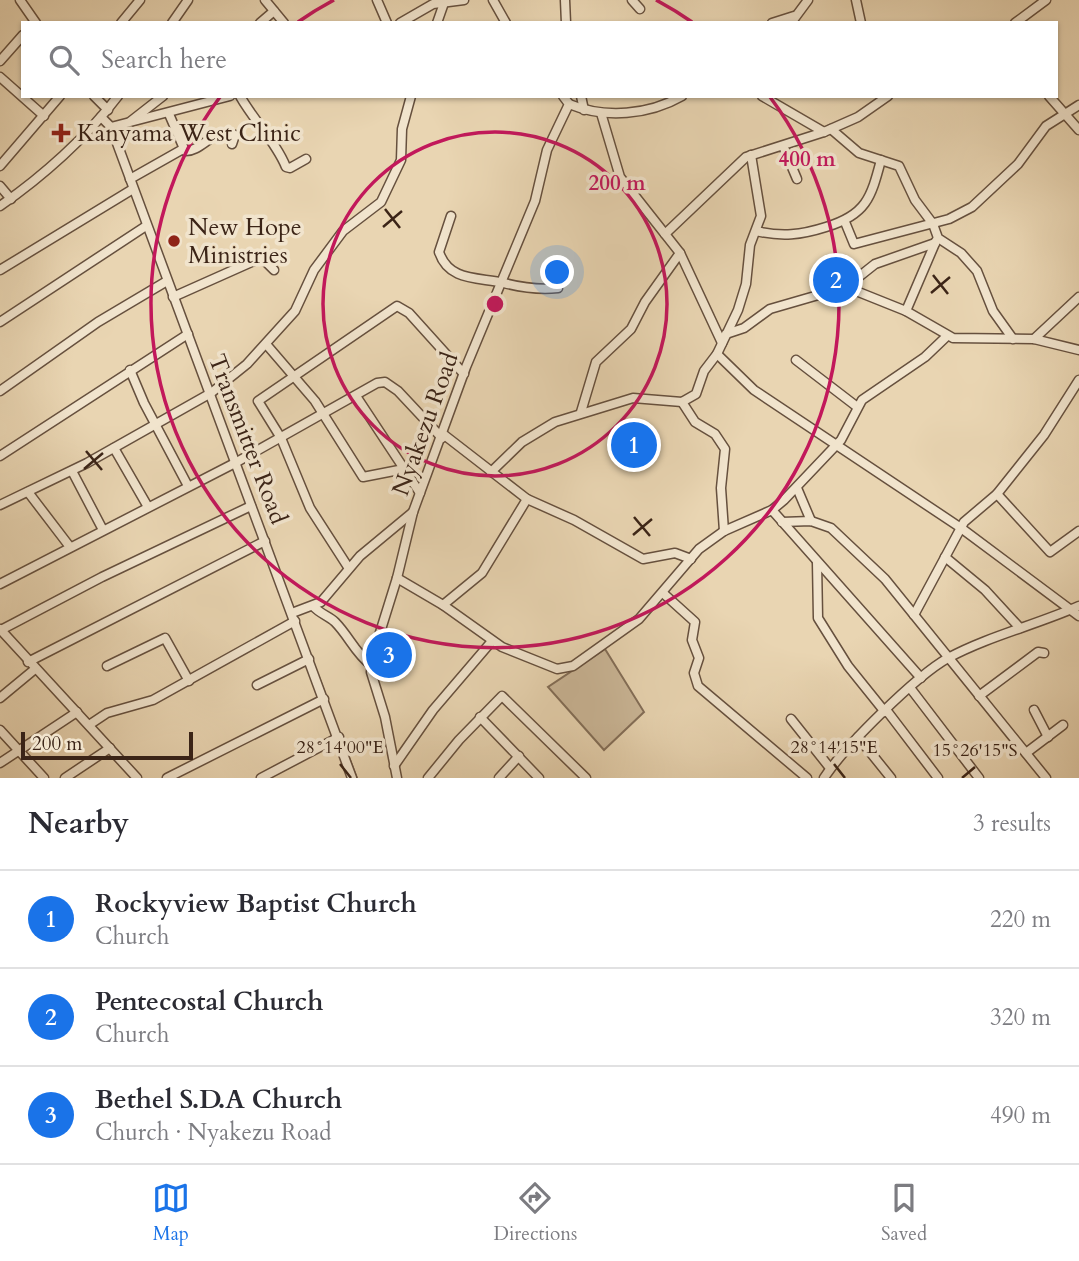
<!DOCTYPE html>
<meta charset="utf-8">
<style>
body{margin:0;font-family:Cardo,serif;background:#f7f7f7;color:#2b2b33}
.scale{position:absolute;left:21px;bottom:18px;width:172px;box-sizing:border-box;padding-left:7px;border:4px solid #3b2417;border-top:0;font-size:19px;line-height:24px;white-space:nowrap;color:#3b2417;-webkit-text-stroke:5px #f1e4cd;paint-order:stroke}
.you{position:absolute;left:558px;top:273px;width:24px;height:24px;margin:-18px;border:5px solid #fff;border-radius:50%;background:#1a73e8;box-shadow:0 0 0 10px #1a73e833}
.badge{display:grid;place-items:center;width:46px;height:46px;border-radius:50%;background:#1a73e8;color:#fff;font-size:23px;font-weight:700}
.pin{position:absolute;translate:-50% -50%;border:4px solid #fff;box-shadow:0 2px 7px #0006}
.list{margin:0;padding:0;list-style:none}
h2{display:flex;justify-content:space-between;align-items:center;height:91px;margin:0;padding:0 28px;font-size:30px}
h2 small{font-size:23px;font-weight:400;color:#7c7c81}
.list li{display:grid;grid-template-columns:46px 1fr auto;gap:21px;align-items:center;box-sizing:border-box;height:98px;padding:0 28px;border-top:2px solid #e1e1e2}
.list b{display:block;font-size:26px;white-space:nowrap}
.list p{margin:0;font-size:23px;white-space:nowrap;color:#7c7c81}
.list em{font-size:23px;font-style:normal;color:#7c7c81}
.icon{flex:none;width:38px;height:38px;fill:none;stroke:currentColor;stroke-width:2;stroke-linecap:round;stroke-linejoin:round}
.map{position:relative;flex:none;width:1079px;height:778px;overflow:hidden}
.search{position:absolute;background:#fff;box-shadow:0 2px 5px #0004;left:21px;right:21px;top:21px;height:77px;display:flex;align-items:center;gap:18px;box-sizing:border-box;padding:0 24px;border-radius:0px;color:#7c7c81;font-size:26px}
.sheet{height:385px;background:#fff}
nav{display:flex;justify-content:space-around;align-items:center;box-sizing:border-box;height:98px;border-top:2px solid #e1e1e2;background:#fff;font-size:19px;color:#7c7c81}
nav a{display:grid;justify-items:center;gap:4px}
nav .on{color:#1a73e8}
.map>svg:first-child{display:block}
.green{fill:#cbb798;stroke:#836e58;stroke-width:2}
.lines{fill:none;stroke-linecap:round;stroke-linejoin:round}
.stream{stroke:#806a54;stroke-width:2}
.minor-casing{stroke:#66503e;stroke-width:11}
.minor{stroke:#f1e4cd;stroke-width:8}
.ticks{fill:none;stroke:#3b2417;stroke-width:2.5}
.ring{fill:none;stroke:#c2185b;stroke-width:3.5}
.poi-dot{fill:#8f2418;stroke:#f1e4cd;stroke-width:2.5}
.labels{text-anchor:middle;stroke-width:7;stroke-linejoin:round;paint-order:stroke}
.poi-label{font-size:24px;fill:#3b2417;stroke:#f1e4cd;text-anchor:start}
.street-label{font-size:24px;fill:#3b2417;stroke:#f1e4cd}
.ticks-label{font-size:18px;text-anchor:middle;fill:#3b2417;stroke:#f1e4cd;stroke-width:7;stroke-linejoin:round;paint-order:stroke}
.centre{fill:#c2185b;stroke:#f1e4cd;stroke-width:3.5}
.ring-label{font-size:21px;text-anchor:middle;font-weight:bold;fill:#c2185b;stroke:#f1e4cd;stroke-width:7;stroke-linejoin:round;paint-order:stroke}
</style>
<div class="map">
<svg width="1079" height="778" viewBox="0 0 1079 778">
<rect width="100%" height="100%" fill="#e9d5b2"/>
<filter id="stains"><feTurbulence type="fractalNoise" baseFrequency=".00286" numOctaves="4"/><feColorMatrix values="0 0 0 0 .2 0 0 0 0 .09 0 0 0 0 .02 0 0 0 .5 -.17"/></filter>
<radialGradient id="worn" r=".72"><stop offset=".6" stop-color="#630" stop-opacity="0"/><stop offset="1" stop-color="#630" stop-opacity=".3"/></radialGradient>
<polygon class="green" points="605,649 644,712 604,750 548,687"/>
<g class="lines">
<g class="stream">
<polyline points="319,677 329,704"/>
<polyline points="342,739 357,778"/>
</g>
<g class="minor-casing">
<g id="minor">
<polyline points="20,0 36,23"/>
<polyline points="265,0 284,23"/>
<polyline points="377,0 387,23"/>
<polyline points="493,0 506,23"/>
<polyline points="565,0 566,23"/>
<polyline points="632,0 640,9"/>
<polyline points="856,0 861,23"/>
<polyline points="121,23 140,0"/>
<polyline points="172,23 188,0"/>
<polyline points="260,23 274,11"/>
<polyline points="400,23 433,4 464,0"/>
<polyline points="437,23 444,3"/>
<polyline points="772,23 794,16"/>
<polyline points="791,23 808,0"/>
<polyline points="1015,23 1046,0"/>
<polyline points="0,61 23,35"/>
<polyline points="0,77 44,116"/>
<polyline points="94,96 108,110"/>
<path d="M240 96C254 121 276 142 286 167L290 168 306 159"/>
<polyline points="581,96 584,110"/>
<polyline points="762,96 824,132"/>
<polyline points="1049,96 1079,130"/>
<path d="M569 104C605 119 649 115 682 96"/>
<polyline points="601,113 620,177 680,253 722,343"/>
<path d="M169 114 185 151C202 152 215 125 235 135L232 144"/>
<polyline points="101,117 111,127 352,778"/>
<polyline points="131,121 163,96"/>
<polyline points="111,127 230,96"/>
<polyline points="831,129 859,153 899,166 915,200 933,224 938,238 961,253 977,271 993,311 1013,339"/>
<polyline points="783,146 797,179"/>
<polyline points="0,166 60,96"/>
<polyline points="130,179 183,149"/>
<polyline points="0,186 11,199"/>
<path d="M0 206C42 177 87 137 118 96"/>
<path d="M451 216 439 252C449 282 479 277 504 283 523 288 538 290 558 288"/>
<polyline points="845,222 854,244 949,219 972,207 1018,164 1046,126 1079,105"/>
<path d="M756 231C782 237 801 235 826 227 866 215 871 198 881 160"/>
<polyline points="665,234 746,157 824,132 858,117 888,96"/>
<polyline points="0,270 133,189"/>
<polyline points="846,287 906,311 953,338 1034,339 1079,350"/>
<polyline points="173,297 256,260 265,261 274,270"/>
<polyline points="906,311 936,241"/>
<polyline points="0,322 146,226"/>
<polyline points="726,334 744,328 770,309 846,287 875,264 935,243"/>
<polyline points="1034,339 1079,297"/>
<polyline points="266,344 315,401 363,477 404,469"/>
<polyline points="717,354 754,390 961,528 1079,616"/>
<polyline points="796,360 856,406"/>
<polyline points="130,370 144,403 188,486"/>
<polyline points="0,391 98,322 167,281"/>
<polyline points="356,396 420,493"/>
<polyline points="682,402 695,422 715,434 725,449 721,488 724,531"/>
<polyline points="581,412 596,362 631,329 645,302 680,253"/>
<polyline points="443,434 527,499 574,520 643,559 675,553 691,559"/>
<polyline points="114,448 148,507"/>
<polyline points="0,456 188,334"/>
<polyline points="72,471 103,530"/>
<polyline points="491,472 522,442 555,422 633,398 682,402 696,394 704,371 717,354 738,310 746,284 750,245 761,216 751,155"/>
<polyline points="797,488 811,521"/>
<polyline points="28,492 70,547"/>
<polyline points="997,494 1050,552 1079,531"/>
<polyline points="0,505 87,463 211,393 247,364 295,311 314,270 343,231 381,202 401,160 402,129 411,96"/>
<polyline points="772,510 921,678"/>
<polyline points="782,522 811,521 831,528 885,579 1046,778"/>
<polyline points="945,557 985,590 1020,628"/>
<polyline points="817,562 818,618 848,666 885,712"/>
<polyline points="348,567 310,508 281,438 258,401 397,306 409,313 464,374"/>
<polyline points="397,578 443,605 502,647 557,669 573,666 639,619 699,549 724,531 772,510 784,500 841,440 862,400 925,357 947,336"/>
<polyline points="0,584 235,463 377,383 385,382 398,391 442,438"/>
<polyline points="664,594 695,622 692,640 699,658 694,673 698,686 807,778"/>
<polyline points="443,605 482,573 527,499"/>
<path d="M313 606C320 614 329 616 335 622 349 636 355 653 371 665"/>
<polyline points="292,613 321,602 360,556 413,512"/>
<polyline points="914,615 964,522 997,494 1044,435 1079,380"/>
<polyline points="0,629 137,778"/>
<polyline points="1,630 102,577 251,506"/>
<polyline points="28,662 265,541"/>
<polyline points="107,666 165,638 189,681"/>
<polyline points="257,685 309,659"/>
<polyline points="911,689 979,778"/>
<polyline points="979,696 1038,652 1044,653"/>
<polyline points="0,698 35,669"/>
<polyline points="1034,710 1048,737"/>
<polyline points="887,711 938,778"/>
<polyline points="480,717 539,778"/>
<polyline points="791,719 830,768"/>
<polyline points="89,725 107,713 153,700 295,621"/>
<polyline points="0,730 44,778"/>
<polyline points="858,737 891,778"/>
<polyline points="1026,753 1063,725"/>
<polyline points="0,763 77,712"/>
<polyline points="394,766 433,710 492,641"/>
<polyline points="65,778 110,748"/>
<polyline points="167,778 324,699"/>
<polyline points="261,778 339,737"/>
<polyline points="397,778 385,717 371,672 373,655 397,578 413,512 466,367 535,201 547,150 569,104 563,96"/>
<polyline points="428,778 459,740 502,696 586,778"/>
<polyline points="499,778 519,756"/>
<path d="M824 778C844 747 916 676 948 658 989 636 1036 625 1079 606"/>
</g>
</g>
<use href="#minor" class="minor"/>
</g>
<path class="ticks" d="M385 209 400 228M383 227 402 211M933 275 948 294M931 293 950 277M86 451 102 470M84 469 103 453M634 517 650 536M633 535 652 519M340 764 351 778M834 764 845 778M962 778 975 767"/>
<g class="ring">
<circle cx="495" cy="304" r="172"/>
<path d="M298 22A344 344 0 0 1 334 0M656 0A344 344 0 0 1 692 22M770 97A344 344 0 1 1 220 97"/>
</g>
<g class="poi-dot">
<path d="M57.5 122.5h7v7h7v7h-7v7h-7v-7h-7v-7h7z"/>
<circle cx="174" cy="241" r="7"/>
</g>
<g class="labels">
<g class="poi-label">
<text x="77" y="141">Kanyama West Clinic</text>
<text x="188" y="235">New Hope<tspan x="188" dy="28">Ministries</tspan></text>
</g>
<g class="street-label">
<text transform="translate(425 424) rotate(-70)" y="8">Nyakezu Road</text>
<text transform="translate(248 439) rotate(69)" y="8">Transmitter Road</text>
</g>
</g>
<g class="ticks-label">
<text x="340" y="753">28°14'00"E</text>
<text x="834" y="753">28°14'15"E</text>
<text x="975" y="756">15°26'15"S</text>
</g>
<circle cx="495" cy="304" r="10" class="centre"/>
<g class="ring-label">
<text x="807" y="166">400 m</text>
<text x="617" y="190">200 m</text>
</g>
<rect width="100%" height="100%" filter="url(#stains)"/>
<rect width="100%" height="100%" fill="url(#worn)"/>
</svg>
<div class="scale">200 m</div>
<div class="you"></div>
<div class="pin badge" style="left:634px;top:445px">1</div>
<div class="pin badge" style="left:836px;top:280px">2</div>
<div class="pin badge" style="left:389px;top:655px">3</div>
<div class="search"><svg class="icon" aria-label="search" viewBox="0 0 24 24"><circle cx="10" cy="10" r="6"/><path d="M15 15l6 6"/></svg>Search here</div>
</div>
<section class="sheet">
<h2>Nearby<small>3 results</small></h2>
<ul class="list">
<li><span class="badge">1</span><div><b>Rockyview Baptist Church</b><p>Church</p></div><em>220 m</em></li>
<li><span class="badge">2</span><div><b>Pentecostal Church</b><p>Church</p></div><em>320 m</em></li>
<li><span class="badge">3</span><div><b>Bethel S.D.A Church</b><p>Church · Nyakezu Road</p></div><em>490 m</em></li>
</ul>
</section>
<nav>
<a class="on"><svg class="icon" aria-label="map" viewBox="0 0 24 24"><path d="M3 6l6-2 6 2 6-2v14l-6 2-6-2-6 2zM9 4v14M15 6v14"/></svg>Map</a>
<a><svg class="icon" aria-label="directions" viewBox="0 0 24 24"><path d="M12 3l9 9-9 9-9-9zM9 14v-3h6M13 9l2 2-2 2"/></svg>Directions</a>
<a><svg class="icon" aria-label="saved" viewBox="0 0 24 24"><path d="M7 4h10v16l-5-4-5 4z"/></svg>Saved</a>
</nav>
